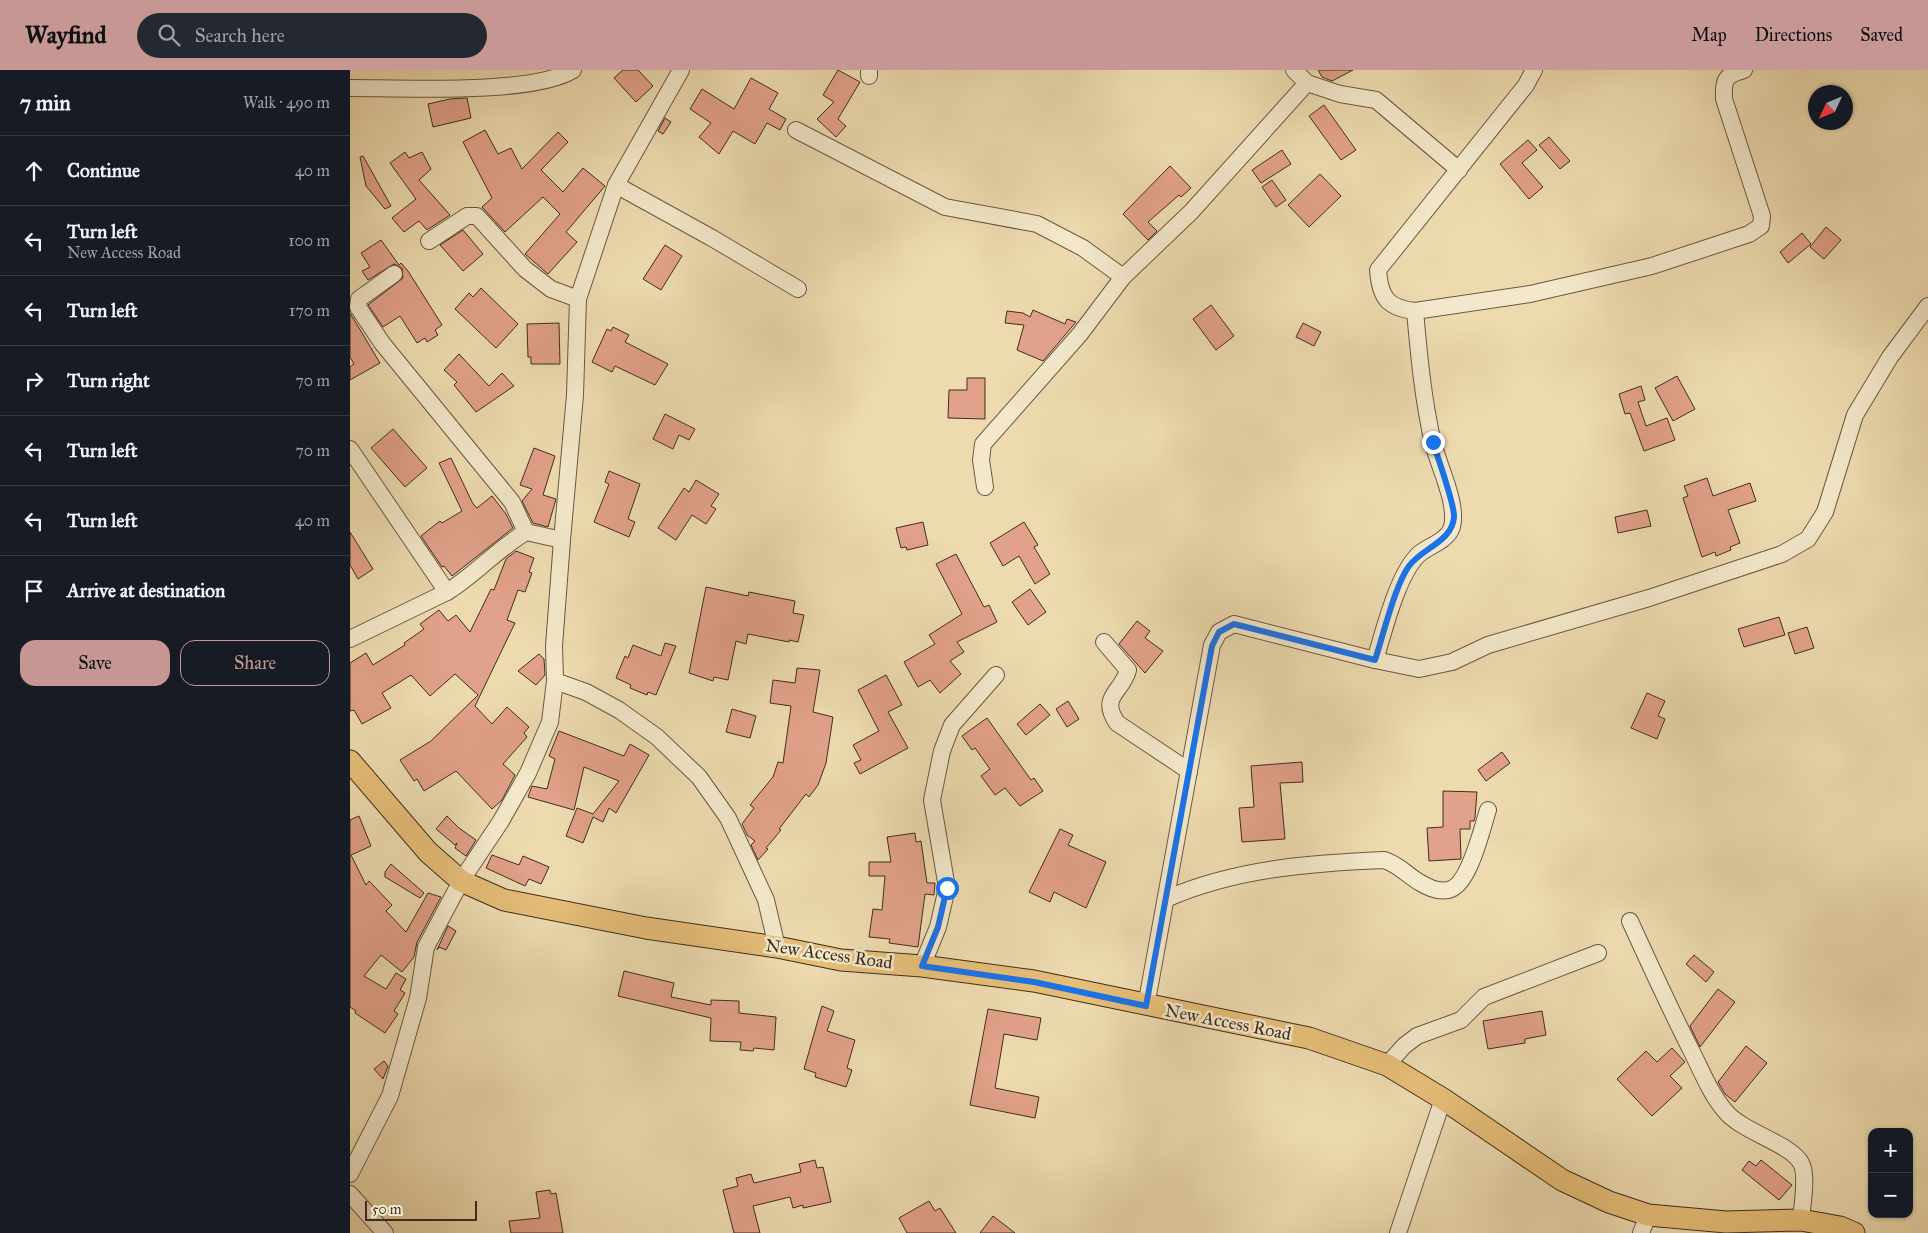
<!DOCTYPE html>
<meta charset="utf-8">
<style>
body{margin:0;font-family:"IM FELL Great Primer",serif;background:#242831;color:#f1f3f6}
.controls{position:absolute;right:15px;bottom:15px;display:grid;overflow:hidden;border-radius:10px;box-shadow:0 1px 4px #0004}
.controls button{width:45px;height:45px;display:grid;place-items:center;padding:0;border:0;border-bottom:1px solid #363941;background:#171b24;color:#f1f3f6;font:25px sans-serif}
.compass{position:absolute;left:1458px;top:15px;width:45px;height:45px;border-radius:50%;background:#171b24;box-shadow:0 1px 4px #0004;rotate:226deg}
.scale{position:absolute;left:15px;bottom:12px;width:112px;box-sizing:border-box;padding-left:5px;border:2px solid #402d1f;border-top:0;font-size:14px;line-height:18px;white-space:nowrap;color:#402d1f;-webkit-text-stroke:4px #f3e8cb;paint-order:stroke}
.stop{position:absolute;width:15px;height:15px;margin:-11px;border:4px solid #1a73e8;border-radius:50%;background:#fff}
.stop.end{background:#1a73e8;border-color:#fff;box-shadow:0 1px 5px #0008}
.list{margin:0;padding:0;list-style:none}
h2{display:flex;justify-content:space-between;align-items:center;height:65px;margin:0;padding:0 20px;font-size:21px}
h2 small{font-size:16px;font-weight:400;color:#9ea1a6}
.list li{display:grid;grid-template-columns:32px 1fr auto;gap:15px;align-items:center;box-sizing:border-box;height:70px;padding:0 20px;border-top:1px solid #363941}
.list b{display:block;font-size:19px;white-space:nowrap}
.list p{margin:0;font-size:16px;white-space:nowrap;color:#9ea1a6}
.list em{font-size:16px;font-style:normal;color:#9ea1a6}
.actions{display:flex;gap:10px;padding:15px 20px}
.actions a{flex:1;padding:11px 0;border:1px solid #c59692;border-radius:15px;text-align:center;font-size:18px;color:#c59692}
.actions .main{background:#c59692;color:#111}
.icon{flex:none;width:28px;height:28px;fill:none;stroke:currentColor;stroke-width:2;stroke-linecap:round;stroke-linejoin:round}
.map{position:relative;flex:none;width:1578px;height:1163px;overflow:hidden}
header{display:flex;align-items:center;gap:30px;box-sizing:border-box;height:70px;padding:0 25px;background:#c59692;color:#111}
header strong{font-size:24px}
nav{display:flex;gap:28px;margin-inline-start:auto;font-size:18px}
.search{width:350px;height:45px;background:#242831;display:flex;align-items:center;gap:12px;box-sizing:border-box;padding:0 18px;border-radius:28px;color:#9ea1a6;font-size:19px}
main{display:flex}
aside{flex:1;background:#171b24}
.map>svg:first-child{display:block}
.building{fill:#e2a18a;stroke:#402d1f}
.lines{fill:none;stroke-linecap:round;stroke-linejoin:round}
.minor-casing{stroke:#6b5843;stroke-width:18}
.major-casing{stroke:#402d1f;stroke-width:23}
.minor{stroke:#f3e8cb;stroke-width:16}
.major{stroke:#e6be78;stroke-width:21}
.route{stroke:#1a73e8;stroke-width:6}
.labels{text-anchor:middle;stroke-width:5;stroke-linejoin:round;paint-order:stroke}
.street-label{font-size:18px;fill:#402d1f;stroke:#f3e8cb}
</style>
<header>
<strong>Wayfind</strong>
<div class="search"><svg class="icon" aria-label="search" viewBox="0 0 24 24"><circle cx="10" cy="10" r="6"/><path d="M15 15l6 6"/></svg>Search here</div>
<nav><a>Map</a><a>Directions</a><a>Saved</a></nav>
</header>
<main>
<aside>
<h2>7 min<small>Walk · 490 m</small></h2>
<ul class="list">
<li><svg class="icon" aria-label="ahead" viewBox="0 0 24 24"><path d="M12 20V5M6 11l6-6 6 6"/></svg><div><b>Continue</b></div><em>40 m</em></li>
<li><svg class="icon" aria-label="left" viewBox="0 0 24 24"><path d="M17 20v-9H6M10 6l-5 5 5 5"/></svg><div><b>Turn left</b><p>New Access Road</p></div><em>100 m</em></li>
<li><svg class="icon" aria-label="left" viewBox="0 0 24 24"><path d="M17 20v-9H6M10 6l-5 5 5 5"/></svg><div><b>Turn left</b></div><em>170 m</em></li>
<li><svg class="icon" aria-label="right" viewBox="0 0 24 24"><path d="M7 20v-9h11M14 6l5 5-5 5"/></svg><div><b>Turn right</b></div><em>70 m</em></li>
<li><svg class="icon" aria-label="left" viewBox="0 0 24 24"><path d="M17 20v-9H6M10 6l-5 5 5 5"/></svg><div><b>Turn left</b></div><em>70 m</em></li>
<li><svg class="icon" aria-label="left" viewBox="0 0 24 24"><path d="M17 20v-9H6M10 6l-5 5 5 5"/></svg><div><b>Turn left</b></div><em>40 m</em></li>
<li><svg class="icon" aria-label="arrive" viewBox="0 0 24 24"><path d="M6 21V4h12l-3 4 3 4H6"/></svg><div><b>Arrive at destination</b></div></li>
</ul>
<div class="actions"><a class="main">Save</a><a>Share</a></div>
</aside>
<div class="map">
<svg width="1578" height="1163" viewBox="0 0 1578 1163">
<rect width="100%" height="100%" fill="#eddbaf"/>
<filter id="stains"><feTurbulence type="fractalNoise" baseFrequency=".004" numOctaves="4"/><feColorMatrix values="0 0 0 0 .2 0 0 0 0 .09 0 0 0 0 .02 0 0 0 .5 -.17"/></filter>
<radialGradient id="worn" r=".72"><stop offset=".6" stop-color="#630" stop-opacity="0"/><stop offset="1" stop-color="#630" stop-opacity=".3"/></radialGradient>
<g class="building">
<polygon points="273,0 288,0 303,16 286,32 264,8"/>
<polygon points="488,0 510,12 488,49 496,56 486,67 467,49 484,32 473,25"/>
<polygon points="968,0 1003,0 982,11 972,7"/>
<polygon points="401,8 428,23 419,39 436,49 430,60 417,53 405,74 383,61 369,84 349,67 361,53 340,39 352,19 384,39"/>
<polygon points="117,28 121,48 83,57 78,34 100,29"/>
<polygon points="974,35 1006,80 991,90 959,46"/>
<polygon points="315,48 321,52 313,64 308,61"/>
<polygon points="135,60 148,84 161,78 172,99 208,62 218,72 191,100 213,122 233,98 255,116 216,162 227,172 198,204 175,184 210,144 193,127 155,162 132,137 142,128 113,72"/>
<polygon points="1199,67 1220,91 1210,99 1189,75"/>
<polygon points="1178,70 1187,80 1172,93 1193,117 1179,129 1150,94"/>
<polygon points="932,80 941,94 911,113 902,100"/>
<polygon points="55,82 59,88 72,82 81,99 69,110 100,145 77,160 69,151 54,162 42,148 66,129 40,93"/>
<polygon points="13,86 41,136 35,139 16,116 10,87"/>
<polygon points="820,96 841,118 831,127 829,125 798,152 807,161 798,170 773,144"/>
<polygon points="970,104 991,126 959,157 938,135"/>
<polygon points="922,110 936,130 926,137 912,117"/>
<polygon points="1476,157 1491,170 1474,189 1460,177"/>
<polygon points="113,160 133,184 113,201 90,175"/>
<polygon points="1452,163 1461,174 1438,193 1430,182"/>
<polygon points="31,170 49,195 51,193 58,201 92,255 85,260 88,265 77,272 75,268 67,273 50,246 33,257 18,235 53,208 52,198 44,194 18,210 12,201 20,197 11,183"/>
<polygon points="315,175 332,186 311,220 293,209"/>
<polygon points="131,218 168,254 146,278 105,239 119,223 123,227"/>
<polygon points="861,235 884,266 866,280 843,249"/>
<polygon points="683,240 715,254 717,249 726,252 693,291 667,280 674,255 655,253 657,241 673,243 680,247"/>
<polygon points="0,243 30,293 0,310 0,297 4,294 0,287"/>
<polygon points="209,253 210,294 181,294 181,287 178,287 177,254"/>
<polygon points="953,253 971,262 964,276 946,267"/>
<polygon points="263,257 279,265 275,272 318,294 305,315 265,296 262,302 242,292 257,259 261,261"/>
<polygon points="109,284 139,316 152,303 164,316 126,342 104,315 107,312 94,300"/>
<polygon points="1327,306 1345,339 1323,351 1305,318"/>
<polygon points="617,308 635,308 635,349 598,348 599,320 617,320"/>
<polygon points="1291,316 1295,330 1288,332 1296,356 1317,348 1325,370 1294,381 1280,343 1275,344 1269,324"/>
<polygon points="315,344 345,359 339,370 329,365 323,379 303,369"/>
<polygon points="43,359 77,398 55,417 21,378"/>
<polygon points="184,378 205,386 193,425 206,429 198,457 183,453 172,431 182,419 170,415"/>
<polygon points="101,388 123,434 127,438 142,426 156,444 163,458 102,506 94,496 92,497 71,466 90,451 92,453 112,441 89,393"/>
<polygon points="259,401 290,414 278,449 285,452 279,467 244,452 259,414 255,412"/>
<polygon points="1357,408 1363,426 1400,413 1406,431 1378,440 1390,473 1380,477 1381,480 1366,486 1365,482 1352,487 1333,428 1338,426 1334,416"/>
<polygon points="346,410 369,424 361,436 366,439 356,454 342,445 326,470 308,458 334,418 339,422"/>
<polygon points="1297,440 1301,456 1268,463 1265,447"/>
<polygon points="573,452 578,475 557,480 556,477 551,478 546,458"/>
<polygon points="674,452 688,475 684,477 700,504 685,514 669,486 653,496 640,473"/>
<polygon points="0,462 23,499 8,509 0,495"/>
<polygon points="166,481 184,488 179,502 182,503 175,522 168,520 157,550 165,553 125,636 142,654 157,637 179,657 174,663 177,667 153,694 165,705 152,730 142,739 106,701 74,721 67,709 64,711 50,690 81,671 128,625 105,604 80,626 61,605 32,623 41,638 12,654 4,640 0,641 0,593 16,583 23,595 55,575 54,573 74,559 70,554 89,540 98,551 106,545 120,562 141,519 144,520 156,489"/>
<polygon points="606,484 634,537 639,535 647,552 607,572 614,582 600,591 611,604 590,623 580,610 568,617 554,592 585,574 579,565 612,544 586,494"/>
<polygon points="356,517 398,526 399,522 445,531 443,543 454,545 448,572 439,570 439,572 398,564 396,574 386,571 378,610 364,607 363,611 339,603"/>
<polygon points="680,519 696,542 678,555 662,532"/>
<polygon points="1429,547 1435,565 1394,577 1388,559"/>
<polygon points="787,551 800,561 795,568 813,581 795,603 769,574"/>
<polygon points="1457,557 1464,578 1445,584 1438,563"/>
<polygon points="315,573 326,576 306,625 298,622 297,625 280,618 281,615 266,608 275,586 278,588 283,575 311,586"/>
<polygon points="189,584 194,589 195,605 186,615 168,601"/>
<polygon points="447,598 470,600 463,642 483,647 476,693 468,715 459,727 456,724 429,759 431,760 416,778 418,779 408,790 401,775 405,771 397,765 392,754 404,738 400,735 423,707 428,692 433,693 441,636 420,633 423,610 445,613"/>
<polygon points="536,605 552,635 538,642 558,678 510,704 504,693 511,690 503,675 529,661 508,620"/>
<polygon points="1297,623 1315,631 1308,646 1315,649 1307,669 1281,658"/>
<polygon points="718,631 729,649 717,657 706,639"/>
<polygon points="690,634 700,645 676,665 667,654"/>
<polygon points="382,639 406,646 400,668 376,662"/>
<polygon points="637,648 681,710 684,708 693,721 670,736 655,718 645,725 631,706 640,699 625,678 622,680 612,666"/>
<polygon points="209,661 274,686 280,674 299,685 266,743 259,738 253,752 243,747 233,773 216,766 227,738 243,744 269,711 234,697 224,740 178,727 182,716 197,719 205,689 199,686"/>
<polygon points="1152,682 1160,693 1136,711 1128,700"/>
<polygon points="952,692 953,712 930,713 935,769 892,772 889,738 904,737 901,696"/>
<polygon points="1093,721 1127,722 1125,747 1124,751 1120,751 1120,759 1110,759 1111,789 1079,791 1077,758 1093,757"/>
<polygon points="9,746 21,776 1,785 16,815 19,811 42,835 36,841 56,862 78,823 91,827 67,872 64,887 52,902 31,885 14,906 36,919 46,903 56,909 50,920 55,923 44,941 48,944 35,963 5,943 6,941 0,937 0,750"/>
<polygon points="97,746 109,758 126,770 116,786 105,778 107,773 105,775 86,759"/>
<polygon points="710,759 723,765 718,775 756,792 736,838 704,822 700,832 679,822"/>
<polygon points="565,763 566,772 571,771 577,813 585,813 584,825 575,824 568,877 539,873 540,869 519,867 523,839 532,840 535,806 519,806 519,792 541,792 537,767"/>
<polygon points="142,785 169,795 173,786 199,797 191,814 179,809 175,816 136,798"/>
<polygon points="41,794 74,823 70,828 35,807 35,802"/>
<polygon points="98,856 106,861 96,880 89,877 87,880"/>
<polygon points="1344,885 1364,902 1356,912 1336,894"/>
<polygon points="274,901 324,913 321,927 361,935 361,930 389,931 389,943 426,947 424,980 404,978 403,981 390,980 391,972 360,971 361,948 268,926"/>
<polygon points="1368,919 1385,932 1350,977 1340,956"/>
<polygon points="472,936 484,941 477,961 505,970 497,998 502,1000 496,1017 465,1007 466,1003 454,999"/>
<polygon points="638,939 691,948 687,970 654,964 645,1018 689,1027 685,1048 620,1035"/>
<polygon points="1192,941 1196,965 1175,969 1175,973 1138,979 1133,951"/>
<polygon points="1396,976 1417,993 1385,1032 1375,1024 1368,1012"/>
<polygon points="1322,978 1335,992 1320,1006 1332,1018 1302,1046 1267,1009 1296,981 1307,992"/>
<polygon points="34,991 38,996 33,1009 24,999"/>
<polygon points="465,1090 467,1098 473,1097 481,1132 453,1138 453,1135 443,1138 440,1127 403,1136 410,1163 384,1163 373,1120 388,1116 386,1108 401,1104 404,1113 451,1102 449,1094"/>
<polygon points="1411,1090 1442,1115 1429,1130 1392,1100 1399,1091 1406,1096"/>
<polygon points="200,1120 201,1124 206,1123 213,1163 161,1163 159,1151 190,1148 186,1122"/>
<polygon points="579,1131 585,1141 590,1138 606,1163 557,1163 549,1148"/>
<polygon points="643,1146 665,1163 630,1163"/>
</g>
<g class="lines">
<g class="minor-casing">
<g id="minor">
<polyline points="519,0 519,6"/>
<polyline points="944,0 957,13 990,24 1026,30 1109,100"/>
<path d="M1184 0 1176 15 1028 200C1030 227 1037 238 1065 241L1180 224 1302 196 1399 164 1411 156 1412 146 1374 29C1373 10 1375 5 1394 0"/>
<path d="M0 18C51 18 183 25 223 0"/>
<polyline points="446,60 595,137 687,154 733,178 773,207"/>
<polyline points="266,115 362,168 448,219"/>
<polyline points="79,171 117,146 127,146 175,199 201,219 228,229"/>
<polyline points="44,204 9,229 8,237 32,273 162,432 176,462"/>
<polyline points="0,379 97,522 0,569"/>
<polyline points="635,417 631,390 633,374 730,264 773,207 841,142 957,13"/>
<path d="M97 522C125 505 147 479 176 462L212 470"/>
<path d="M754 572 778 600C772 623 749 626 767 653L839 701"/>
<path d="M1025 590C1034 561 1047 506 1068 485 1077 476 1097 472 1102 457 1108 434 1089 397 1083 373 1073 330 1069 285 1065 241"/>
<polyline points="205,611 236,622 269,640 307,667 349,707 378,748 416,830 427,877"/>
<path d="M816 829C884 799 960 793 1034 790 1048 794 1057 805 1069 812 1077 817 1089 822 1098 820 1119 817 1132 758 1138 740"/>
<path d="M1280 851C1300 895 1320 939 1342 982 1352 1002 1361 1025 1376 1042 1393 1062 1441 1074 1451 1093 1458 1105 1452 1136 1451 1150"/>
<polyline points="572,896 588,857 597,818 582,730 592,681 602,655 646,605"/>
<polyline points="796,936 862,575 869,562 884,554 1025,590 1069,599 1102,592 1138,575 1299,528 1432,484 1458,469 1475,442 1505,345 1540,287 1578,236"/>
<polyline points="1037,995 1054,976 1067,966 1111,950 1134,927 1248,883"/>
<polyline points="0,1104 40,1026 68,928 76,877 111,811 151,751 178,703 200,652 205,611 204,576 212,470 225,325 228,229 266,115 331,0"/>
<polyline points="0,1124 35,1163"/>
<polyline points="1048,1163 1093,1029"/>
<polyline points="1291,1163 1298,1145"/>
</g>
</g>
<g class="major-casing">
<polyline id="major" points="0,691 78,782 111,811 154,830 296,858 427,877 491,890 572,896 684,911 959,968 1037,995 1093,1029 1212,1110 1259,1132 1298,1145 1376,1152 1451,1150 1490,1157 1504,1163"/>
</g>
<use href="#minor" class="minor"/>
<use href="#major" class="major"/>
</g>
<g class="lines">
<path class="route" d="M597 818 588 857 572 896 684 912 796 936 862 576 869 562 884 554 1025 590C1033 566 1045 515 1059 496 1072 478 1102 472 1104 447 1105 435 1087 386 1083 372"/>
</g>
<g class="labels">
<g class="street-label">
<text transform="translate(479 884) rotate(8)" y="6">New Access Road</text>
<text transform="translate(878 952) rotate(11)" y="6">New Access Road</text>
</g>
</g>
<rect width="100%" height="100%" filter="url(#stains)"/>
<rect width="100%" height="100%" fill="url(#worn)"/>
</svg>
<div class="controls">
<button>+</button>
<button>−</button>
</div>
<svg class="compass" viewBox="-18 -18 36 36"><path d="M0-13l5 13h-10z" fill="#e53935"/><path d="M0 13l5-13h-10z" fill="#9ea1a6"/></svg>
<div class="scale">50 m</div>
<div class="stop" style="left:597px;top:818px"></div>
<div class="stop end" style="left:1083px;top:372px"></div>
</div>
</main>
